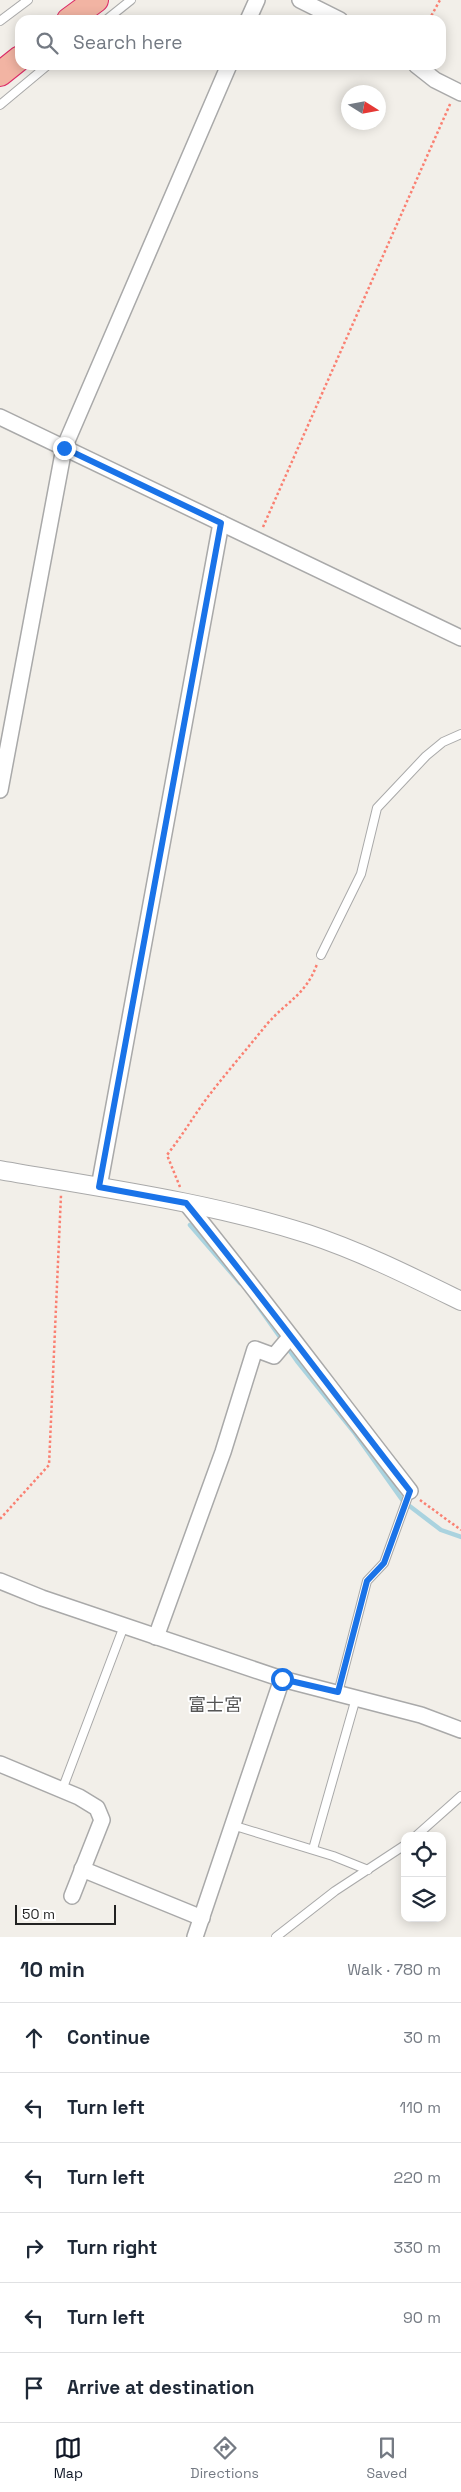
<!DOCTYPE html>
<meta charset="utf-8">
<style>
body{margin:0;font-family:"Space Grotesk","Noto Sans JP",sans-serif;background:#f2f2f3;color:#1f2937}
.controls{position:absolute;right:15px;bottom:15px;display:grid;overflow:hidden;border-radius:10px;box-shadow:0 2px 12px #0003}
.controls button{width:45px;height:45px;display:grid;place-items:center;padding:0;border:0;border-bottom:1px solid #e0e1e3;background:#fff;color:#1f2937;font:25px sans-serif}
.compass{position:absolute;left:341px;top:85px;width:45px;height:45px;border-radius:50%;background:#fff;box-shadow:0 2px 12px #0003;rotate:101deg}
.scale{position:absolute;left:15px;bottom:12px;width:101px;box-sizing:border-box;padding-left:5px;border:2px solid #222;border-top:0;font-size:14px;line-height:18px;white-space:nowrap;color:#222;-webkit-text-stroke:4px #fff;paint-order:stroke}
.stop{position:absolute;width:15px;height:15px;margin:-11px;border:4px solid #1a73e8;border-radius:50%;background:#fff}
.stop.end{background:#1a73e8;border-color:#fff;box-shadow:0 1px 5px #0008}
.list{margin:0;padding:0;list-style:none}
h2{display:flex;justify-content:space-between;align-items:center;height:65px;margin:0;padding:0 20px;font-size:21px}
h2 small{font-size:16px;font-weight:400;color:#747a83}
.list li{display:grid;grid-template-columns:32px 1fr auto;gap:15px;align-items:center;box-sizing:border-box;height:70px;padding:0 20px;border-top:1px solid #e0e1e3}
.list b{display:block;font-size:19px;white-space:nowrap}
.list em{font-size:16px;font-style:normal;color:#747a83}
.icon{flex:none;width:28px;height:28px;fill:none;stroke:currentColor;stroke-width:2;stroke-linecap:round;stroke-linejoin:round}
.map{position:relative;flex:none;width:461px;height:1937px;overflow:hidden}
.search{position:absolute;background:#fff;box-shadow:0 2px 12px #0003;left:15px;right:15px;top:15px;height:55px;display:flex;align-items:center;gap:12px;box-sizing:border-box;padding:0 18px;border-radius:15px;color:#747a83;font-size:19px}
.sheet{height:485px;background:#fff}
nav{display:flex;justify-content:space-around;align-items:center;box-sizing:border-box;height:70px;border-top:1px solid #e0e1e3;background:#fff;font-size:14px;color:#747a83}
nav a{display:grid;justify-items:center;gap:2px}
nav .on{color:#111827}
.map>svg:first-child{display:block}
.lines{fill:none;stroke-linecap:round;stroke-linejoin:round}
.stream{stroke:#aad3df;stroke-width:4.5}
.service-casing{stroke:#a9a9a9;stroke-width:10}
.minor-casing{stroke:#a9a9a9;stroke-width:18}
.tertiary-casing{stroke:#a9a9a9;stroke-width:20}
.trunk-casing{stroke:#dc2a67;stroke-width:26}
.path{stroke:#fa8072;stroke-width:2.5;stroke-dasharray:2.5 2.5;stroke-linecap:butt}
.service{stroke:#fff;stroke-width:8}
.minor{stroke:#fff;stroke-width:15}
.tertiary{stroke:#fff;stroke-width:18}
.trunk{stroke:#f2b4a3;stroke-width:24}
.route{stroke:#1a73e8;stroke-width:6}
.labels{text-anchor:middle;stroke-width:4;stroke-linejoin:round;paint-order:stroke}
.neighbourhood-label{font-size:18px;fill:#555;stroke:#fff}
</style>
<div class="map">
<svg width="461" height="1937" viewBox="0 0 461 1937">
<rect width="100%" height="100%" fill="#f2efe9"/>
<g class="lines">
<g class="stream">
<polyline points="190,1225 240,1283"/>
<polyline points="253,1299 297,1361 354,1432 403,1501 441,1530 461,1537"/>
</g>
<g class="service-casing">
<g id="service">
<polyline points="106,20 131,0"/>
<polyline points="0,21 28,0"/>
<polyline points="0,105 48,65"/>
<polyline points="321,955 361,874 377,808 426,756 443,742 461,734"/>
<polyline points="338,1693 367,1581 384,1563 410,1491"/>
<polyline points="62,1790 124,1626"/>
<polyline points="232,1825 333,1856 368,1870"/>
<polyline points="416,1836 461,1796"/>
<polyline points="313,1849 356,1698"/>
<polyline points="276,1937 335,1891 405,1845"/>
</g>
</g>
<g class="minor-casing">
<g id="minor">
<polyline points="300,0 340,20"/>
<polyline points="248,20 257,0"/>
<polyline points="416,65 435,80 461,93"/>
<polyline points="0,417 461,638"/>
<polyline points="0,790 64,448 229,65"/>
<polyline points="99,1187 221,523"/>
<path d="M186 1203C263 1298 335 1395 410 1491"/>
<polyline points="0,1581 42,1598 282,1679 421,1715 461,1730"/>
<polyline points="156,1637 223,1452 255,1349 274,1356 290,1337"/>
<polyline points="0,1764 79,1797 97,1808 102,1820 72,1896"/>
<polyline points="82,1869 202,1918"/>
<polyline points="195,1937 282,1679"/>
</g>
</g>
<g class="tertiary-casing">
<path id="tertiary" d="M0 1170C103 1188 208 1202 308 1234 360 1251 412 1277 461 1301"/>
</g>
<g class="trunk-casing">
<g id="trunk">
<polyline points="69,20 96,0"/>
<polyline points="0,74 20,58"/>
</g>
</g>
<g class="path">
<polyline points="429,20 440,0"/>
<polyline points="263,527 451,102"/>
<path d="M180 1187 167 1155C182 1136 193 1117 207 1098 226 1073 247 1049 267 1024 287 1001 306 995 317 964"/>
<polyline points="420,1500 461,1530"/>
<polyline points="0,1519 49,1465 61,1195"/>
</g>
<use href="#service" class="service"/>
<use href="#minor" class="minor"/>
<use href="#tertiary" class="tertiary"/>
<use href="#trunk" class="trunk"/>
</g>
<g class="lines">
<path class="route" d="M64 448 221 523 99 1187 186 1203C263 1297 335 1395 410 1491L384 1563 367 1581 338 1692 282 1679"/>
</g>
<g class="labels">
<g class="neighbourhood-label">
<text x="215" y="1711">富士宮</text>
</g>
</g>
</svg>
<div class="controls">
<button><svg class="icon" aria-label="locate" viewBox="0 0 24 24"><circle cx="12" cy="12" r="6"/><path d="M12 2v4M12 18v4M2 12h4M18 12h4"/></svg></button>
<button><svg class="icon" aria-label="layers" viewBox="0 0 24 24"><path d="M12 4l9 5-9 5-9-5zM3 14l9 5 9-5"/></svg></button>
</div>
<svg class="compass" viewBox="-18 -18 36 36"><path d="M0-13l5 13h-10z" fill="#e53935"/><path d="M0 13l5-13h-10z" fill="#747a83"/></svg>
<div class="scale">50 m</div>
<div class="stop" style="left:282px;top:1679px"></div>
<div class="stop end" style="left:64px;top:448px"></div>
<div class="search"><svg class="icon" aria-label="search" viewBox="0 0 24 24"><circle cx="10" cy="10" r="6"/><path d="M15 15l6 6"/></svg>Search here</div>
</div>
<section class="sheet">
<h2>10 min<small>Walk · 780 m</small></h2>
<ul class="list">
<li><svg class="icon" aria-label="ahead" viewBox="0 0 24 24"><path d="M12 20V5M6 11l6-6 6 6"/></svg><div><b>Continue</b></div><em>30 m</em></li>
<li><svg class="icon" aria-label="left" viewBox="0 0 24 24"><path d="M17 20v-9H6M10 6l-5 5 5 5"/></svg><div><b>Turn left</b></div><em>110 m</em></li>
<li><svg class="icon" aria-label="left" viewBox="0 0 24 24"><path d="M17 20v-9H6M10 6l-5 5 5 5"/></svg><div><b>Turn left</b></div><em>220 m</em></li>
<li><svg class="icon" aria-label="right" viewBox="0 0 24 24"><path d="M7 20v-9h11M14 6l5 5-5 5"/></svg><div><b>Turn right</b></div><em>330 m</em></li>
<li><svg class="icon" aria-label="left" viewBox="0 0 24 24"><path d="M17 20v-9H6M10 6l-5 5 5 5"/></svg><div><b>Turn left</b></div><em>90 m</em></li>
<li><svg class="icon" aria-label="arrive" viewBox="0 0 24 24"><path d="M6 21V4h12l-3 4 3 4H6"/></svg><div><b>Arrive at destination</b></div></li>
</ul>
</section>
<nav>
<a class="on"><svg class="icon" aria-label="map" viewBox="0 0 24 24"><path d="M3 6l6-2 6 2 6-2v14l-6 2-6-2-6 2zM9 4v14M15 6v14"/></svg>Map</a>
<a><svg class="icon" aria-label="directions" viewBox="0 0 24 24"><path d="M12 3l9 9-9 9-9-9zM9 14v-3h6M13 9l2 2-2 2"/></svg>Directions</a>
<a><svg class="icon" aria-label="saved" viewBox="0 0 24 24"><path d="M7 4h10v16l-5-4-5 4z"/></svg>Saved</a>
</nav>
